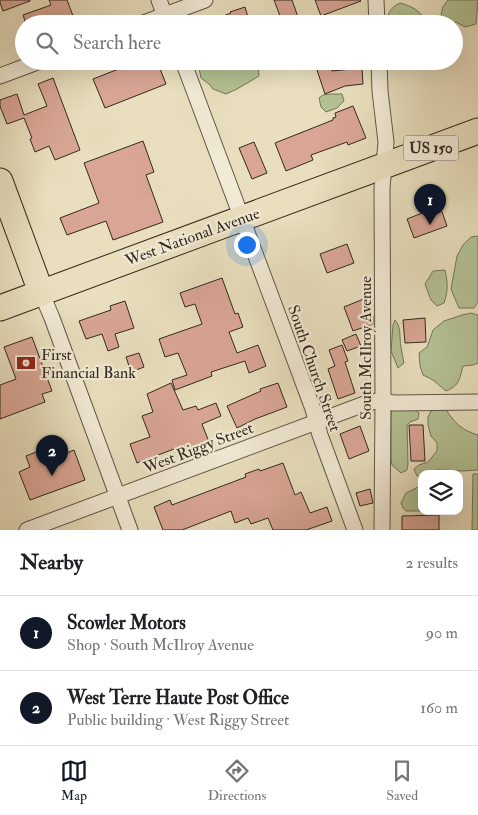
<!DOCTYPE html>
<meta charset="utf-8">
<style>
body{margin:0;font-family:"IM FELL Double Pica",serif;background:#f2f2f2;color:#202124}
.controls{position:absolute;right:15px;bottom:15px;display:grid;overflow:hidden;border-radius:10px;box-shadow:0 5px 20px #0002}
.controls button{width:45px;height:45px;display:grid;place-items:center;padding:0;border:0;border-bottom:1px solid #e0e0e0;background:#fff;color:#202124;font:25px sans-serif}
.you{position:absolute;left:246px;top:244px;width:18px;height:18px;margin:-12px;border:4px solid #fff;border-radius:50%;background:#1a73e8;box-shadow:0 0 0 8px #1a73e833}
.badge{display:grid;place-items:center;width:32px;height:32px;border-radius:50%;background:#111827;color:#fff;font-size:16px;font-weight:700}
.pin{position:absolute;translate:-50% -41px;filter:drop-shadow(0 1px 2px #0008)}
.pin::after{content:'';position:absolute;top:26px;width:18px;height:15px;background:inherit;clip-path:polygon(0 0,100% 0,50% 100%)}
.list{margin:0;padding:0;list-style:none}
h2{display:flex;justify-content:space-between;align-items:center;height:65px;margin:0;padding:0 20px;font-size:21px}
h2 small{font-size:16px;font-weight:400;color:#757577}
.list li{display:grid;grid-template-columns:32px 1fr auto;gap:15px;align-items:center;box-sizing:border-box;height:75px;padding:0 20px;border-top:1px solid #e0e0e0}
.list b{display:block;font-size:19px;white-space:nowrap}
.list p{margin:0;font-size:16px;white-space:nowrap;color:#757577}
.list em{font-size:16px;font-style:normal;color:#757577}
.icon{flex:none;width:28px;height:28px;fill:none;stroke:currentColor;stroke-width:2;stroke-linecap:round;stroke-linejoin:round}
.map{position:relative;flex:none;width:478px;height:530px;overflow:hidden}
.search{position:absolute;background:#fff;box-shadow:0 5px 20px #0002;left:15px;right:15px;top:15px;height:55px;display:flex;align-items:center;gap:12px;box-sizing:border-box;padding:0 18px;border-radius:28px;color:#757577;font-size:19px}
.sheet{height:215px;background:#fff}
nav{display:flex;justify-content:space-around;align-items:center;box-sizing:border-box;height:70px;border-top:1px solid #e0e0e0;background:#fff;font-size:14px;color:#757577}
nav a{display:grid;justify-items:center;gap:2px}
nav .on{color:#111827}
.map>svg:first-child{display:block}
.green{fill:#b4c294;stroke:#72765a}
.building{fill:#d9a695;stroke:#31291f}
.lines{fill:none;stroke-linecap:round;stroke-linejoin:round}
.minor-casing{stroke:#5f5647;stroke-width:17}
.primary-casing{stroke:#31291f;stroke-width:27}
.minor{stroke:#f1ead5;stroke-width:15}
.primary{stroke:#e9dfbe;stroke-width:25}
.labels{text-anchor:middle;stroke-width:4.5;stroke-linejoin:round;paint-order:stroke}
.shield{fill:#f1ead5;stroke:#6b6356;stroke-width:1}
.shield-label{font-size:15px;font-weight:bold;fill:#31291f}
.street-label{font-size:16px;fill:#31291f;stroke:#f1ead5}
.poi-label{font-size:16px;fill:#31291f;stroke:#f1ead5;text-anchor:start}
</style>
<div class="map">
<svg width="478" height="530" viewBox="0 0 478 530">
<rect width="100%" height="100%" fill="#e9dfbe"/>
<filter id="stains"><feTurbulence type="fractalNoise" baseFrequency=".004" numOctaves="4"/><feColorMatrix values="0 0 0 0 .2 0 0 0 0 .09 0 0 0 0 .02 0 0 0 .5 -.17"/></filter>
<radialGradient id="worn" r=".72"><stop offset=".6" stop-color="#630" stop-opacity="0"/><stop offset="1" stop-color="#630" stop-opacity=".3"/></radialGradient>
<g class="green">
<polygon points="448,0 478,0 476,24 465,27 456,22 453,24 442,24 440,19 443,7"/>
<path d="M400 3C411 6 423 11 425 24H388C387 13 390 8 400 3Z"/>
<polygon points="219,61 250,61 258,66 259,76 237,89 226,94 213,89 209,84 201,78 199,68 203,64 217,67"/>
<polygon points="331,94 342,94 344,101 337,108 326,112 321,107 319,98 323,95"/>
<polygon points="478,236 478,302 474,308 459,308 451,289 457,256 463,245 471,237"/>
<path d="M445 270C448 282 448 292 444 303L437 306 431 300 425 284 433 271Z"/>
<path d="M471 313 478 315V363L473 365 463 366C459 380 460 385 446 391L433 380 423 375 420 366 419 353 427 347 433 330 444 321 462 315Z"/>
<path d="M395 320C402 328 399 338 401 347 402 353 403 358 404 363L398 368 391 351 393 325Z"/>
<polygon points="412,408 419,413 418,419 410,422 407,425 408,464 407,470 401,473 392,465 391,459 391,411 398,409"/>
<path d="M437 409H446C453 422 463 431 478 435V470L462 471 437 470 431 474H422V476H417L414 469 419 465 428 462 437 451V443L431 436 428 425V417L431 411Z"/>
<polygon points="473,474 478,474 478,530 472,530"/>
<polygon points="422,485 422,511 424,511 406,511 403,508 401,503 406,493"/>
</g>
<g class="building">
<polygon points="0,0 30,0 30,1 3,11 0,3"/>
<polygon points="49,0 67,0 75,21 68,24 26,24 23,15 51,5"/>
<polygon points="274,0 292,0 299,20 288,24 283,24"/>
<polygon points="315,0 360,0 361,1 321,16"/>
<polygon points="245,7 250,24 206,24 205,23 231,13 230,12"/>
<polygon points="139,61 157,61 166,84 105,108 93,79"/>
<polygon points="314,61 328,61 332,71 362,68 363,84 345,86 325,94"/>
<polygon points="53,78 80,150 55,160 49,146 35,152 30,139 32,138 24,118 7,124 0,106 0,100 17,94 24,115 47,106 38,84"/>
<polygon points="353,106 366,138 348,145 347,142 311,155 313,160 286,171 275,143 333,120 333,118 336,117 335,113"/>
<polygon points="143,141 154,172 146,175 163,222 113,240 106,221 67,235 60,218 99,203 84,163"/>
<polygon points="254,142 267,173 252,179 239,148"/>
<polygon points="440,206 447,226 414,238 407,219"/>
<polygon points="347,244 354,263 327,273 320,254"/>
<polygon points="222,278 235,314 238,313 243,327 229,332 237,353 258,345 266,366 249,373 245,361 211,372 212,376 175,390 172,380 187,375 178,353 165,357 159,339 202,324 195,304 185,307 180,293"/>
<polygon points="366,298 373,316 373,324 353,331 344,307"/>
<polygon points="125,301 134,328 115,334 119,347 108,351 102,334 86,339 79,321 111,310 110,306"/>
<polygon points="425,318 426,342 405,343 403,320"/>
<polygon points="356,334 361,346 347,351 342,340"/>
<polygon points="32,337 52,391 42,394 45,402 0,419 0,385 16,379 4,347"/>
<polygon points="342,345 348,361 345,362 355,393 338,399 328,369 335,366 329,350"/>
<polygon points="139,353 144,367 131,372 126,357"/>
<polygon points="171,383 183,410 196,406 198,410 216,403 221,416 202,424 209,442 184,451 182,446 137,463 130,444 150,437 142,416 153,412 147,394"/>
<polygon points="278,383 287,407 255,419 237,428 227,406 261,391 260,389"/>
<polygon points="409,425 423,425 425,461 411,461"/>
<polygon points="360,426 369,451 349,459 340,434"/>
<polygon points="74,450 85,480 30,500 19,472 30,467 26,456 39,451 43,462"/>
<polygon points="283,463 295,495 301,492 310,513 327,507 332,521 306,530 273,530 268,518 251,524 248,518 235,523 231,511 182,530 163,530 154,507 170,500 172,505 246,477 245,474 259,469 260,471"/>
<polygon points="370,489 373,503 360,506 356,493"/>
<polygon points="439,515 439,530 402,530 402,516"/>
</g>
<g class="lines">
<g class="minor-casing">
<g id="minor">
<polyline points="159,0 168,24"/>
<polyline points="376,0 377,24"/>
<polyline points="141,24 205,0"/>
<polyline points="183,61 281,323 313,409 320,435 355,530"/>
<polyline points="379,61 380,91 386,142 382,188 383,401 382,530"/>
<polyline points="0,76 40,61"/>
<polyline points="41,292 52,318 130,530"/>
<polyline points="27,530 367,403 377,401 395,403 478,402"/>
</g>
</g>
<g class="primary-casing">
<g id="primary">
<polyline points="0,181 41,292"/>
<polyline points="0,308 478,131"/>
</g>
</g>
<use href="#minor" class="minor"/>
<use href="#primary" class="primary"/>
</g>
<defs>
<g id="bank-bare" transform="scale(1.5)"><path d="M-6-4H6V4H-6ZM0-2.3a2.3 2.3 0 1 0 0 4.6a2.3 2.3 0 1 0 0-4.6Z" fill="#8f2418" stroke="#f1ead5" stroke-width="2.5" paint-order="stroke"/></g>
</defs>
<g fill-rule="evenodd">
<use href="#bank-bare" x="26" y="363"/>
</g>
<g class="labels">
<rect class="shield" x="403.5" y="135.5" width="55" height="25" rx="4"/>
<g class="shield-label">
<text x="431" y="153">US 150</text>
</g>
<g class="street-label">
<text transform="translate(192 236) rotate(-20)" y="6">West National Avenue</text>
<text transform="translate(365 348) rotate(-90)" y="6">South McIlroy Avenue</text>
<text transform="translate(315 368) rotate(71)" y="6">South Church Street</text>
<text transform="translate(198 447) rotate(-21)" y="6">West Riggy Street</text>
</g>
<g class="poi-label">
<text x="41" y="360">First<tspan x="41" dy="18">Financial Bank</tspan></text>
</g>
</g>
<rect width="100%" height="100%" filter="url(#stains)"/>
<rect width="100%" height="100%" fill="url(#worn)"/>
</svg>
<div class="controls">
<button><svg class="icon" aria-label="layers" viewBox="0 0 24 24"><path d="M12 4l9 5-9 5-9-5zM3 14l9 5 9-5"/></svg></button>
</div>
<div class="you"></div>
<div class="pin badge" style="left:430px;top:225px">1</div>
<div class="pin badge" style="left:52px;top:476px">2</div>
<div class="search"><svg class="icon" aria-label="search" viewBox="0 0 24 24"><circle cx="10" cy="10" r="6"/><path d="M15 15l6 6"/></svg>Search here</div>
</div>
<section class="sheet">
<h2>Nearby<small>2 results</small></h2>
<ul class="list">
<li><span class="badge">1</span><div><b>Scowler Motors</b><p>Shop · South McIlroy Avenue</p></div><em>90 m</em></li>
<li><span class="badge">2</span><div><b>West Terre Haute Post Office</b><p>Public building · West Riggy Street</p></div><em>160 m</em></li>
</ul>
</section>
<nav>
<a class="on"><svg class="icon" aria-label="map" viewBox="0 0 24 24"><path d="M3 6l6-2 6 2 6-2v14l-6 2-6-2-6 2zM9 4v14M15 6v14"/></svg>Map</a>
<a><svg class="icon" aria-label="directions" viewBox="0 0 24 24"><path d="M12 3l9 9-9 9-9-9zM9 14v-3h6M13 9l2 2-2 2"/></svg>Directions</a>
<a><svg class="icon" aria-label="saved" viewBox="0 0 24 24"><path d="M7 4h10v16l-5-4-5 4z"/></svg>Saved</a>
</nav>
